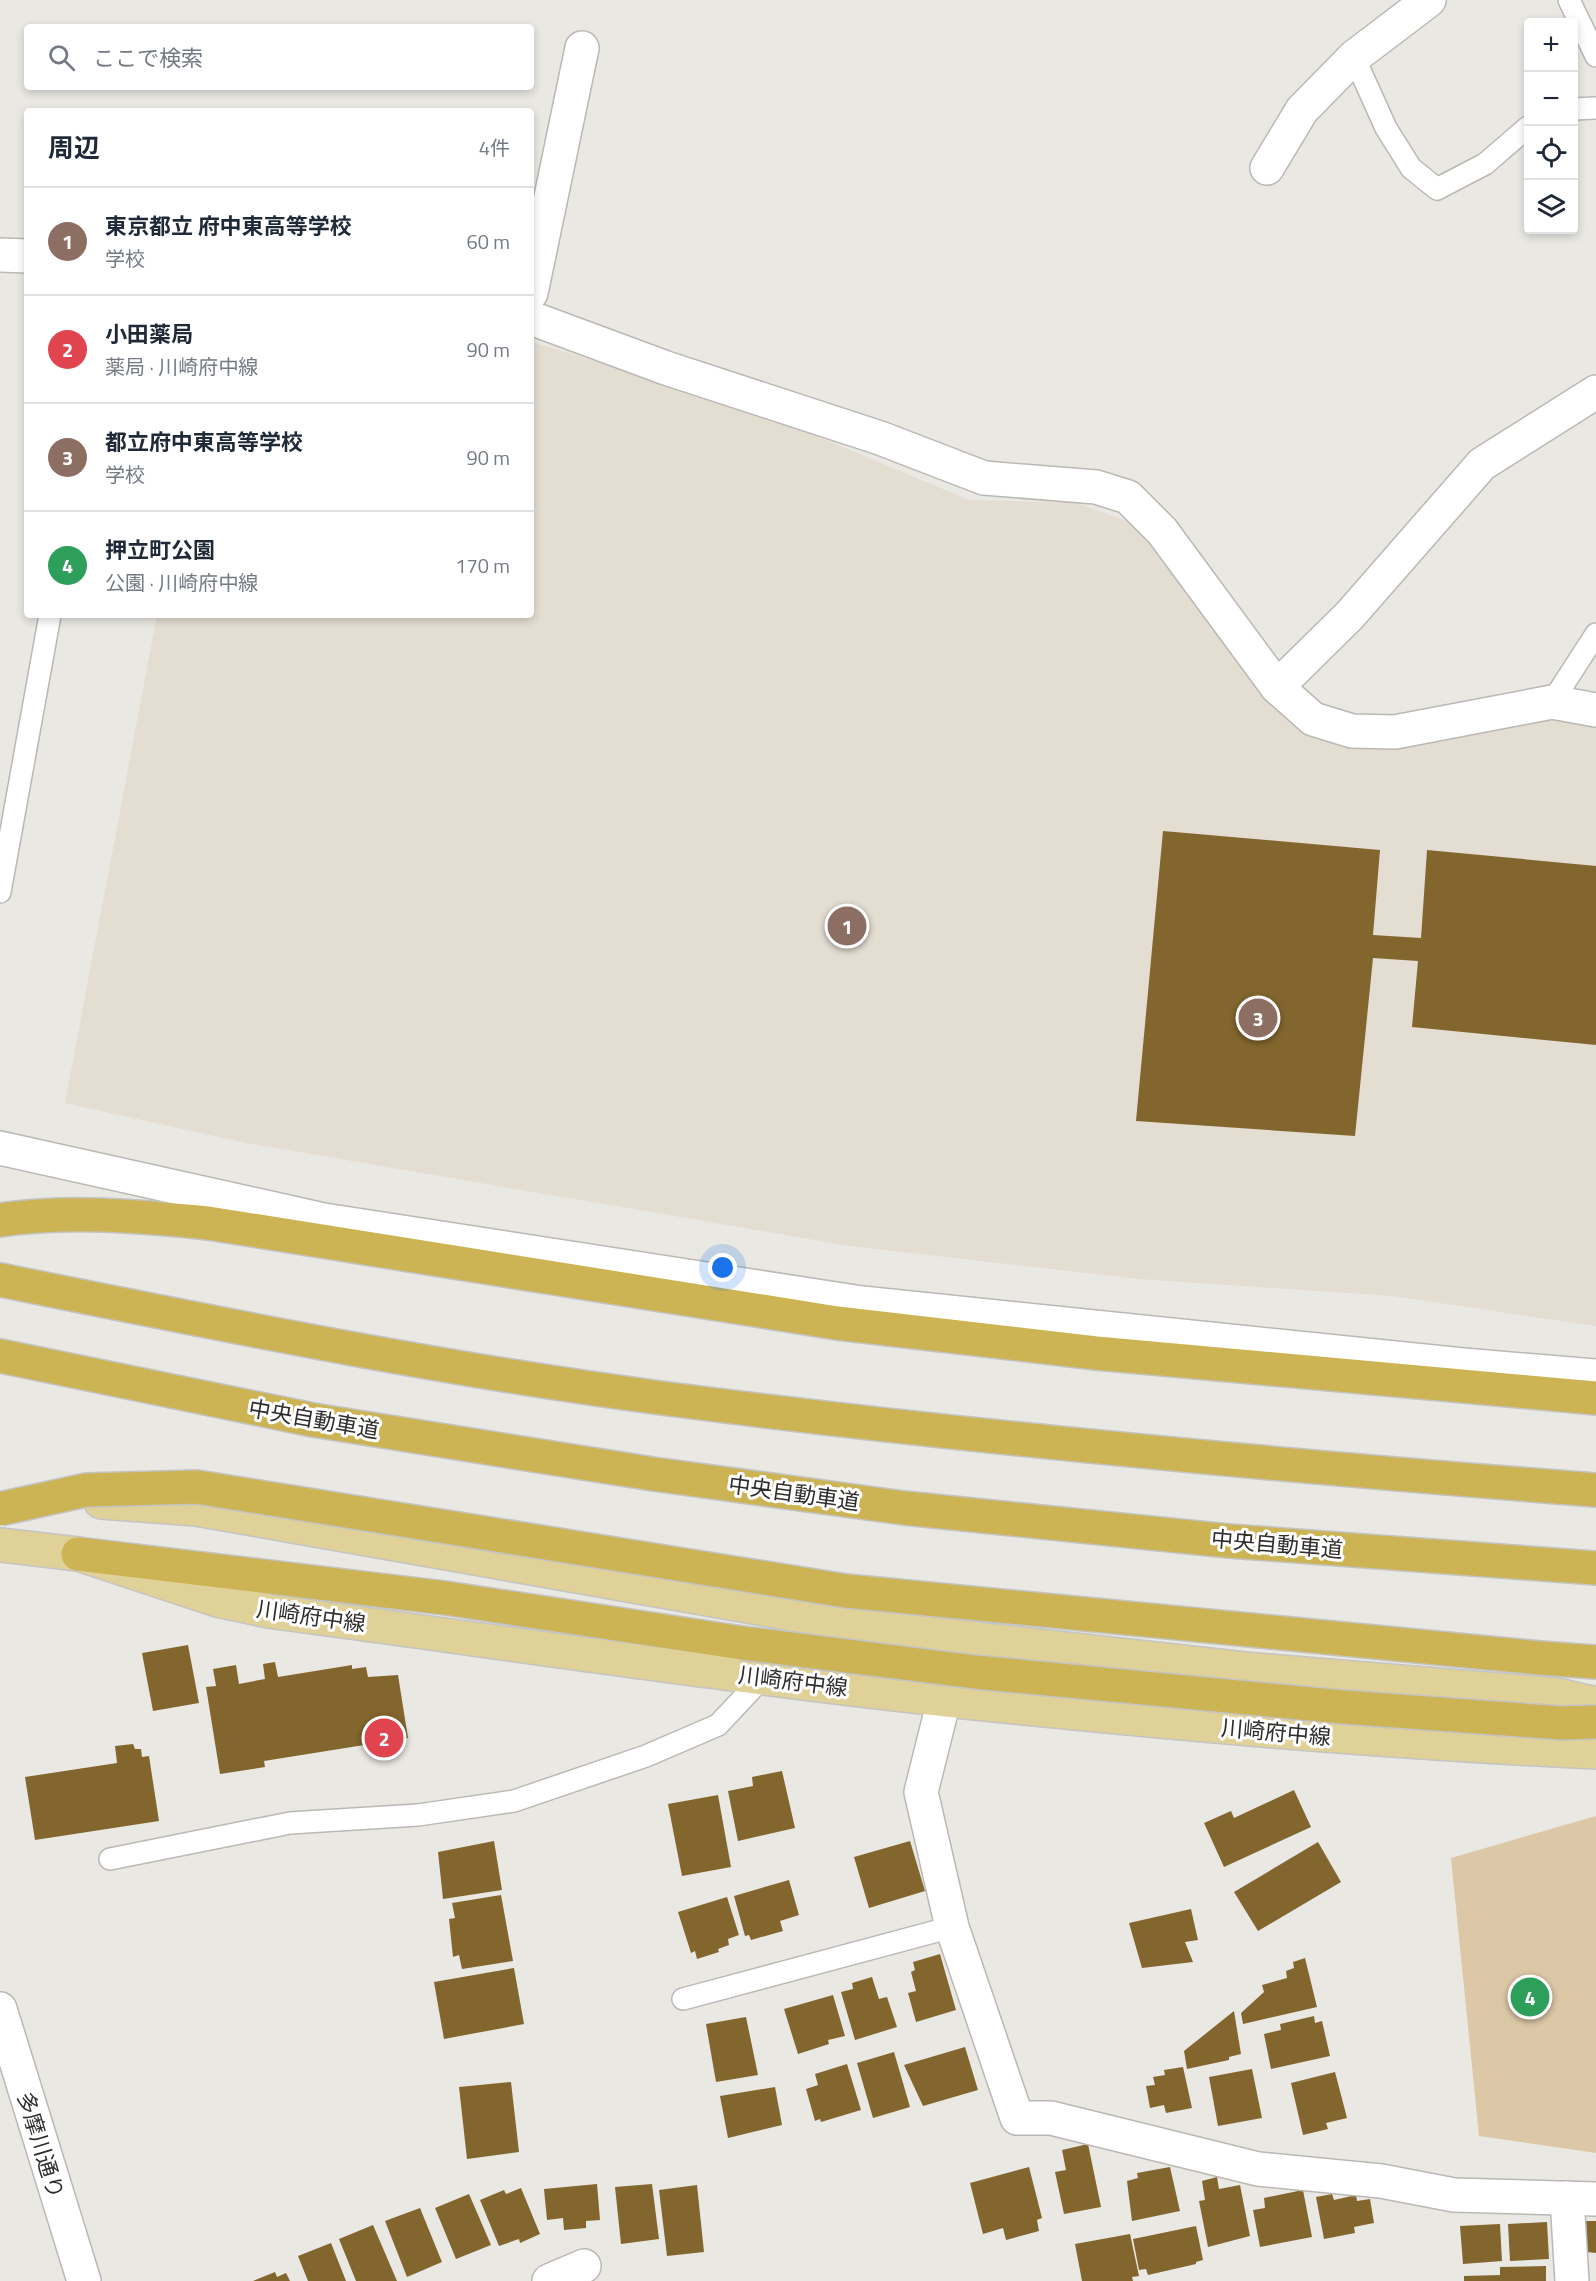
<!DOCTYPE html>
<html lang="ja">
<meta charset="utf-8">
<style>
body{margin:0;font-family:"Titillium Web","Noto Sans JP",sans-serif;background:#f6f6f7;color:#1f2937}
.controls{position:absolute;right:18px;top:18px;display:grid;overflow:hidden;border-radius:6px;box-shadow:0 3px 9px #0003}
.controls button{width:54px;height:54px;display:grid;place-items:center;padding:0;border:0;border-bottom:2px solid #e0e1e3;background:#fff;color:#1f2937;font:30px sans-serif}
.you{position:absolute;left:723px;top:1268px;width:21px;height:21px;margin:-15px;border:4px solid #fff;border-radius:50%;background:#1a73e8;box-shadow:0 0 0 9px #1a73e833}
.badge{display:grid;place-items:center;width:39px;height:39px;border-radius:50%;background:#0450ba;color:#fff;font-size:20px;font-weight:700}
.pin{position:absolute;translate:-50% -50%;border:3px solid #fff;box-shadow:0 2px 6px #0006}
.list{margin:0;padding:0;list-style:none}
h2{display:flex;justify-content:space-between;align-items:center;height:78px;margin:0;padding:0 24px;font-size:26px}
h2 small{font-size:20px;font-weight:400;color:#747a83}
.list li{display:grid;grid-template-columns:39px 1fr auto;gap:18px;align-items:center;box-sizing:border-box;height:108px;padding:0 24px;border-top:2px solid #e0e1e3}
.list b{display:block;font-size:22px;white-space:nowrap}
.list p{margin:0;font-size:20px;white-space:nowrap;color:#747a83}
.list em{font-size:20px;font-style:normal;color:#747a83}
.icon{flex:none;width:33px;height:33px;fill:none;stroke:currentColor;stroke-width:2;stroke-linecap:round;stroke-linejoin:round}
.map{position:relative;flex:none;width:1596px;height:2281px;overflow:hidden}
.search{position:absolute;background:#fff;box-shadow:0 3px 9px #0003;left:24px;top:24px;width:510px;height:66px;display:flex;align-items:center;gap:15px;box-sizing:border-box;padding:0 21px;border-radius:6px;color:#747a83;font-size:22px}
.panel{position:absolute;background:#fff;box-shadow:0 3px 9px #0003;left:24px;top:108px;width:510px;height:510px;border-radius:6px}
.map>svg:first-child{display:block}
.built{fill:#e4ddd2}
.green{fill:#dcc8a6}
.building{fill:#83662e}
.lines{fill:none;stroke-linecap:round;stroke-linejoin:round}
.service-casing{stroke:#bbb8b4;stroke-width:24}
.minor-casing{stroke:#bbb8b4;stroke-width:36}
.tertiary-casing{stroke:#bbb8b4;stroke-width:36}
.primary-casing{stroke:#c4c4c4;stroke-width:36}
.motorway-casing{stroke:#c4c4c4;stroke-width:36}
.service{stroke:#fff;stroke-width:21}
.minor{stroke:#fff;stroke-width:33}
.tertiary{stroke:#fff;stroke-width:33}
.primary{stroke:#e0d198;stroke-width:33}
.motorway{stroke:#ccb354;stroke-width:33}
.motorway-bridge-casing{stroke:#c4c4c4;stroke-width:36;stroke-linecap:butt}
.motorway-bridge{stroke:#ccb354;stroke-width:33}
.labels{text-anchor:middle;stroke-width:6;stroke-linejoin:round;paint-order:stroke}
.street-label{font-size:22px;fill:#2e2d2b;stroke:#fff}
</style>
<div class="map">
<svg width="1596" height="2281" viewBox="0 0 1596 2281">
<rect width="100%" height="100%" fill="#eae8e3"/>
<polygon class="built" points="531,342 647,377 802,430 969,500 1077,503 1129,522 1166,561 1300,725 1349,748 1405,742 1529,718 1596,725 1596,1326 1392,1296 1139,1279 850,1246 246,1143 65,1103 157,615 531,615"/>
<polygon class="green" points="1596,1816 1596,2153 1479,2136 1451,1858"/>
<g class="building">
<polygon points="1163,831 1380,850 1373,935 1421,938 1427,850 1596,866 1596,1045 1412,1027 1418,961 1373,958 1355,1136 1136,1121"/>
<polygon points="188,1645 199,1703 153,1711 142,1653"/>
<polygon points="275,1662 278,1677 352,1665 352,1669 366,1667 368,1677 398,1675 408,1738 264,1761 265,1767 220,1774 206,1687 216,1686 213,1669 236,1665 239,1684 265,1679 263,1664"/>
<polygon points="133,1744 135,1749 141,1749 142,1757 149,1756 159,1821 35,1840 25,1777 117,1763 115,1746"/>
<polygon points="782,1771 795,1828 738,1841 728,1791 753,1786 752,1777"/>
<polygon points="1294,1790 1311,1827 1224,1867 1204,1823 1231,1811 1234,1818"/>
<polygon points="718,1795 731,1867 682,1876 668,1804"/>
<polygon points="494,1841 502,1890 443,1899 438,1852"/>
<polygon points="910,1841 925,1891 869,1908 854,1857"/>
<polygon points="1318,1842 1341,1882 1258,1931 1234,1892"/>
<polygon points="789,1880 799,1915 780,1921 783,1931 751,1940 749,1935 745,1936 734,1896"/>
<polygon points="501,1895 513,1961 462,1969 459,1955 453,1957 449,1919 455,1918 452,1903"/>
<polygon points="727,1897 739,1935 728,1939 729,1945 718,1949 719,1952 697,1959 695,1951 691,1953 678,1912"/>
<polygon points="1191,1909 1198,1940 1185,1942 1193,1962 1142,1968 1129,1923"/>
<polygon points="940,1954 956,2010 916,2022 908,1993 916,1991 911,1972 915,1970 913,1962"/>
<polygon points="1305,1958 1317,2007 1243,2024 1241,2013 1264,1992 1262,1985 1287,1978 1286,1971 1294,1968 1293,1962"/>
<polygon points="514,1968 524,2024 444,2039 434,1982"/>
<polygon points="872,1977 879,1999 887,1997 897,2027 855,2040 841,1992 853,1989 852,1983"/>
<polygon points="833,1995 845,2036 828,2040 829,2044 798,2054 784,2009"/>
<polygon points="1234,2011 1241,2054 1229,2057 1229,2060 1187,2069 1184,2051"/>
<polygon points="1314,2016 1315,2023 1322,2021 1330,2056 1271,2069 1264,2034 1281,2030 1280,2024"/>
<polygon points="746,2017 758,2075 716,2082 706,2024"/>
<polygon points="965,2047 978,2090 923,2106 904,2065"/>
<polygon points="894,2052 910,2107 873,2118 857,2063"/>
<polygon points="847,2064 861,2110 821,2122 820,2119 815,2121 806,2089 818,2085 815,2074"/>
<polygon points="1183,2067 1192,2108 1166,2113 1164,2105 1150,2108 1146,2086 1155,2085 1153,2077 1165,2075 1164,2070"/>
<polygon points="1252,2069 1262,2118 1218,2126 1209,2077"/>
<polygon points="1335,2072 1347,2118 1326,2123 1328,2129 1303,2135 1291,2083"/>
<polygon points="511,2082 519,2152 467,2159 459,2087"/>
<polygon points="775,2087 782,2125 728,2138 720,2096"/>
<polygon points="1088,2144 1101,2207 1064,2214 1055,2172 1066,2170 1062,2150"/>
<polygon points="1029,2167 1042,2218 1037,2220 1039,2231 1006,2240 1003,2228 983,2234 970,2183"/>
<polygon points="1170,2167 1180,2211 1132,2221 1127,2181 1138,2178 1137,2173"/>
<polygon points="1217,2177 1219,2189 1240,2185 1250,2236 1208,2247 1199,2201 1205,2200 1202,2181"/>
<polygon points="597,2184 600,2220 586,2221 586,2228 564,2230 563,2218 547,2220 544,2189"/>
<polygon points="652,2184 659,2239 621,2244 615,2187"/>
<polygon points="697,2185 704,2252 667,2256 659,2190"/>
<polygon points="521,2188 540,2234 520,2243 519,2239 499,2246 480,2200 504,2190 506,2194"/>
<polygon points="1303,2190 1312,2237 1260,2247 1253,2210 1265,2208 1264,2198"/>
<polygon points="469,2194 491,2245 456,2259 435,2208"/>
<polygon points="1332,2194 1334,2200 1356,2195 1357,2201 1370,2199 1374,2223 1354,2227 1355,2233 1324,2239 1316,2197"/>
<polygon points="420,2208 442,2262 407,2277 385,2221"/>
<polygon points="1586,2221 1596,2221 1596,2253 1587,2252"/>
<polygon points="1547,2222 1549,2259 1510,2261 1508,2224"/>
<polygon points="1500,2224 1502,2261 1463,2264 1460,2226"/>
<polygon points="373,2225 397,2281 356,2281 339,2239"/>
<polygon points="1196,2226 1203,2260 1196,2262 1196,2264 1148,2275 1146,2269 1139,2270 1133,2239"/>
<polygon points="1130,2234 1139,2276 1132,2277 1133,2281 1082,2281 1075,2244"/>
<polygon points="331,2243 346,2281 308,2281 298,2256"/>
<polygon points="1546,2266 1546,2281 1464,2281 1464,2276 1500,2275 1500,2267"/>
<polygon points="275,2272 277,2277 286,2273 290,2281 253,2281"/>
</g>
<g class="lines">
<g class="service-casing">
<g id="service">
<polyline points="1569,0 1596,56"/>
<polyline points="1354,57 1386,128 1411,168 1437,189 1485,164 1528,127"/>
<polyline points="1574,109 1596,108"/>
<polyline points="1552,702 1596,634"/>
<polyline points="0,892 50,615"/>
<polyline points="110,1859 290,1823 418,1815 514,1801 646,1756 718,1725 763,1677"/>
<polyline points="683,1999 952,1927"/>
</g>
</g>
<g class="minor-casing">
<g id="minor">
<polyline points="1267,168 1302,110 1354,57 1429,0"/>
<polyline points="0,255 27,256"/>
<polyline points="531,293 582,48"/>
<polyline points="531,318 666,368 880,438 984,478 1096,487 1128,497 1162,531 1277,687 1313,719 1352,731 1395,732 1552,702 1596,710"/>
<polyline points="1277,687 1350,615 1482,464 1596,392"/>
<polyline points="0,1148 324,1220 862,1303 1463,1365 1596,1376"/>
<polyline points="944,1700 921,1792 952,1927 1017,2118 1051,2118 1258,2169 1381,2181 1454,2195 1596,2199"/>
<polyline points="1567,2198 1572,2281"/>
<polyline points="549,2281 584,2266"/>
</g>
</g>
<g class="tertiary-casing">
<polyline id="tertiary" points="0,2009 84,2281"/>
</g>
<g class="primary-casing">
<g id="primary">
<polyline points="101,1502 196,1509 860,1626 1245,1669 1558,1695 1596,1704"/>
<path d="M0 1545 78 1554 217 1600 268 1611C494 1641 720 1675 947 1700 1163 1723 1379 1742 1596 1752"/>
</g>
</g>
<g class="motorway-casing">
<g id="motorway">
<path d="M0 1220C70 1210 138 1216 208 1223L837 1323 1096 1353 1596 1398"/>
<path d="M0 1280C220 1324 439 1369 661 1398 972 1438 1284 1466 1596 1490"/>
<polyline points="0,1356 313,1420 653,1474 904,1508 1229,1541 1596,1568"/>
<polyline points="78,1554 445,1598 742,1643"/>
<polyline points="1540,1658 1596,1662"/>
</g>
</g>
<use href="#service" class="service"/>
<use href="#minor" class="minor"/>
<use href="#tertiary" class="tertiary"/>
<use href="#primary" class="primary"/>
<use href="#motorway" class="motorway"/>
<g class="motorway-bridge-casing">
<g id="motorway-bridge">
<polyline points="0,1509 86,1490 197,1487 846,1591 1540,1658"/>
<polyline points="742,1643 975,1672 1343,1707 1562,1723 1596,1722"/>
</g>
</g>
<use href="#motorway-bridge" class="motorway-bridge"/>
</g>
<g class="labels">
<g class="street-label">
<text transform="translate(314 1419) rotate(10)" y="8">中央自動車道</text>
<text transform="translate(794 1493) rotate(8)" y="8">中央自動車道</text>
<text transform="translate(1277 1544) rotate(5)" y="8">中央自動車道</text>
<text transform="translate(311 1616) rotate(8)" y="8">川崎府中線</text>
<text transform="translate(793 1681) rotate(7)" y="8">川崎府中線</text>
<text transform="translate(1276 1732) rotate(5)" y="8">川崎府中線</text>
<text transform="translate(41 2145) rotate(73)" y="8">多摩川通り</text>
</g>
</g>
</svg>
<div class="controls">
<button>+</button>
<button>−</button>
<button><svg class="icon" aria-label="locate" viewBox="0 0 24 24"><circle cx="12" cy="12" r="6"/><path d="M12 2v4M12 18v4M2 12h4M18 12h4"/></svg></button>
<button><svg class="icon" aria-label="layers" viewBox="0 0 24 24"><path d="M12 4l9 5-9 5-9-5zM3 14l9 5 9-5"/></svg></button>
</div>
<div class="you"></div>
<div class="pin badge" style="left:847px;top:926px;background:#8d6e63">1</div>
<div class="pin badge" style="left:384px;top:1738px;background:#e0444e">2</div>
<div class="pin badge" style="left:1258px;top:1018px;background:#8d6e63">3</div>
<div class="pin badge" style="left:1530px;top:1997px;background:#2e9e5b">4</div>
<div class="search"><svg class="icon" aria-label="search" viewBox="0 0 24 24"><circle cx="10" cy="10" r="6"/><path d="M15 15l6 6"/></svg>ここで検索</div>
<section class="panel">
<h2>周辺<small>4件</small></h2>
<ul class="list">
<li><span class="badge" style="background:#8d6e63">1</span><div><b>東京都立 府中東高等学校</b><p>学校</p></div><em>60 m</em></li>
<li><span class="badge" style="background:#e0444e">2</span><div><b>小田薬局</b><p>薬局 · 川崎府中線</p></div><em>90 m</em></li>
<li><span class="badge" style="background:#8d6e63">3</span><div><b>都立府中東高等学校</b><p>学校</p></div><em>90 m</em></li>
<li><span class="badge" style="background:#2e9e5b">4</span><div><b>押立町公園</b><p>公園 · 川崎府中線</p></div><em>170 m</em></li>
</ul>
</section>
</div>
